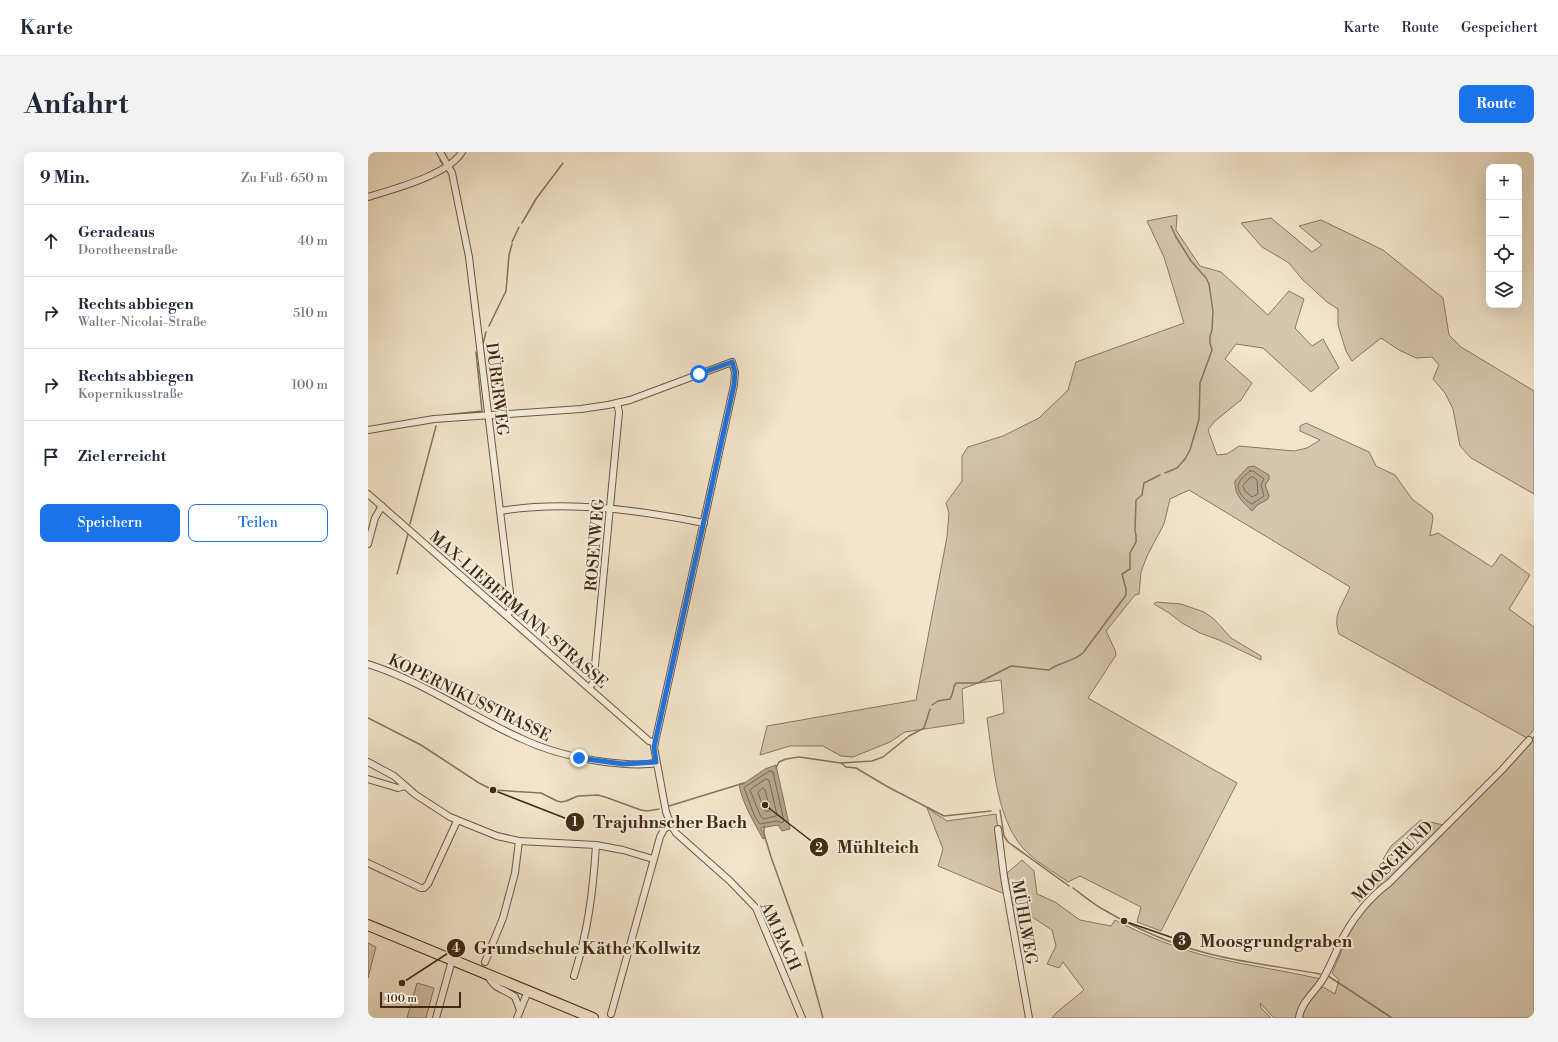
<!DOCTYPE html>
<html lang="de">
<meta charset="utf-8">
<style>
body{margin:0;font-family:"Libre Bodoni",serif;background:#f2f2f3;color:#1f2937}
.controls{position:absolute;right:12px;top:12px;display:grid;overflow:hidden;border-radius:8px;box-shadow:0 4px 16px #0002}
.controls button{width:36px;height:36px;display:grid;place-items:center;padding:0;border:0;border-bottom:1px solid #e0e1e3;background:#fff;color:#1f2937;font:20px sans-serif}
.scale{position:absolute;left:12px;bottom:10px;width:81px;box-sizing:border-box;padding-left:4px;border:2px solid #412916;border-top:0;font-size:11px;line-height:14px;white-space:nowrap;color:#412916;-webkit-text-stroke:3px #f7eedd;paint-order:stroke}
.stop{position:absolute;width:12px;height:12px;margin:-9px;border:3px solid #1a73e8;border-radius:50%;background:#fff}
.stop.end{background:#1a73e8;border-color:#fff;box-shadow:0 1px 4px #0008}
.list{margin:0;padding:0;list-style:none}
h2{display:flex;justify-content:space-between;align-items:center;height:52px;margin:0;padding:0 16px;font-size:17px}
h2 small{font-size:13px;font-weight:400;color:#747a83}
.list li{display:grid;grid-template-columns:26px 1fr auto;gap:12px;align-items:center;box-sizing:border-box;height:72px;padding:0 16px;border-top:1px solid #e0e1e3}
.list b{display:block;font-size:15px;white-space:nowrap}
.list p{margin:0;font-size:13px;white-space:nowrap;color:#747a83}
.list em{font-size:13px;font-style:normal;color:#747a83}
.actions{display:flex;gap:8px;padding:12px 16px}
.actions a{flex:1;padding:9px 0;border:1px solid #1a73e8;border-radius:8px;text-align:center;font-size:14px;color:#1a73e8}
.actions .main{background:#1a73e8;color:#fff}
.icon{flex:none;width:22px;height:22px;fill:none;stroke:currentColor;stroke-width:2;stroke-linecap:round;stroke-linejoin:round}
.map{position:relative;flex:none;width:1166px;height:866px;overflow:hidden;border-radius:8px}
header{display:flex;align-items:center;gap:24px;box-sizing:border-box;height:56px;padding:0 20px;background:#fff;border-bottom:1px solid #e0e1e3}
header strong{font-size:19px}
nav{display:flex;gap:22px;margin-inline-start:auto;font-size:14px}
.intro{display:flex;align-items:center;justify-content:space-between;box-sizing:border-box;height:96px;padding:0 24px}
h1{margin:0;font-size:28px}
.button{padding:10px 18px;border-radius:8px;background:#1a73e8;color:#fff;font-size:14px;font-weight:700}
main{display:flex;gap:24px;padding:0 24px}
aside{flex:1;background:#fff;border-radius:8px;box-shadow:0 4px 16px #0002}
.map>svg:first-child{display:block}
.green{fill:#d5c5ac;stroke:#8b7761;fill-rule:evenodd}
.water{fill:#b6a58d;stroke:#87735d}
.lines{fill:none;stroke-linecap:round;stroke-linejoin:round}
.shore{stroke:#7c6752;stroke-width:1}
.stream{stroke:#87735d;stroke-width:1.5}
.street-casing{stroke:#6e5843;stroke-width:8}
.primary-casing{stroke:#412916;stroke-width:12}
.street{stroke:#f7eedd;stroke-width:6}
.primary{stroke:#f3e5cb;stroke-width:10}
.route{stroke:#1a73e8;stroke-width:5}
.labels{text-anchor:middle;stroke-width:4;stroke-linejoin:round;paint-order:stroke}
.street-label{font-size:16px;fill:#412916;stroke:#f7eedd}
.leader{fill:none;stroke:#412916;stroke-width:1.5}
.callout-dot{fill:#412916;stroke:#f7eedd;stroke-width:1.5}
.mark-label{font-size:12px;text-anchor:middle;font-weight:bold;fill:#fff}
.callout-label{font-size:17px;text-anchor:middle;font-weight:bold;fill:#412916;stroke:#f7eedd;stroke-width:4;stroke-linejoin:round;paint-order:stroke}
</style>
<header>
<strong>Karte</strong>
<nav><a>Karte</a><a>Route</a><a>Gespeichert</a></nav>
</header>
<div class="intro"><h1>Anfahrt</h1><a class="button">Route</a></div>
<main>
<aside>
<h2>9 Min.<small>Zu Fuß · 650 m</small></h2>
<ul class="list">
<li><svg class="icon" aria-label="ahead" viewBox="0 0 24 24"><path d="M12 20V5M6 11l6-6 6 6"/></svg><div><b>Geradeaus</b><p>Dorotheenstraße</p></div><em>40 m</em></li>
<li><svg class="icon" aria-label="right" viewBox="0 0 24 24"><path d="M7 20v-9h11M14 6l5 5-5 5"/></svg><div><b>Rechts abbiegen</b><p>Walter-Nicolai-Straße</p></div><em>510 m</em></li>
<li><svg class="icon" aria-label="right" viewBox="0 0 24 24"><path d="M7 20v-9h11M14 6l5 5-5 5"/></svg><div><b>Rechts abbiegen</b><p>Kopernikusstraße</p></div><em>100 m</em></li>
<li><svg class="icon" aria-label="arrive" viewBox="0 0 24 24"><path d="M6 21V4h12l-3 4 3 4H6"/></svg><div><b>Ziel erreicht</b></div></li>
</ul>
<div class="actions"><a class="main">Speichern</a><a>Teilen</a></div>
</aside>
<div class="map">
<svg width="1166" height="866" viewBox="0 0 1166 866">
<rect width="100%" height="100%" fill="#f3e5cb"/>
<filter id="stains"><feTurbulence type="fractalNoise" baseFrequency=".005" numOctaves="4"/><feColorMatrix values="0 0 0 0 .2 0 0 0 0 .09 0 0 0 0 .02 0 0 0 .5 -.17"/></filter>
<radialGradient id="worn" r=".72"><stop offset=".6" stop-color="#630" stop-opacity="0"/><stop offset="1" stop-color="#630" stop-opacity=".3"/></radialGradient>
<g class="green">
<path d="M809 63 808 78 832 114 853 120 900 163 921 139 936 147 927 176 944 194 955 187 971 216 943 240 895 196 868 192 857 207 884 231 873 248 847 269 840 278 849 303 859 302 871 294 926 299 939 296 952 288 932 279V274L938 271 1001 300 1008 314 1027 323 1044 347 1064 362 1065 366 1062 384 1070 381 1124 415 1133 402 1162 423 1141 457 1166 475V577L1159 586 971 482C964 462 975 453 982 435L821 338 802 347 796 372 779 404 773 420 771 442 767 443 738 479 747 498 748 503 720 546 869 631 793 779 769 770 773 755 712 724 700 730C685 719 666 709 654 695 627 663 625 606 619 566L636 561 633 528 610 531 594 537 596 571 537 580 522 590 485 605 473 604 455 594H422L392 603 399 574 548 548 579 385 581 361 578 351 594 329V304L600 295 635 284 671 266 700 238 708 210 816 171 796 105 779 69ZM886 314 901 327 897 333 901 344 900 347 889 353 884 359Z"/>
<polygon points="903,66 944,100 954,93 931,74 953,68 1015,98 1075,146 1081,183 1093,195 1166,239 1166,342 1103,306 1092,294 1085,257 1077,241 1065,227 1071,213 1064,205 1048,206 1031,198 1013,186 984,209 978,199 970,173 970,157 959,150 934,127 921,111 894,95 873,71"/>
<polygon points="788,450 813,452 836,460 846,467 863,486 893,504 893,508 851,488 832,481 814,471 801,461 786,452"/>
<path d="M1166 584V866H933C937 855 944 840 955 835L967 842 971 828 964 821 983 777 993 762 1005 749 1006 732 1009 717 1023 694 1053 668 1080 674 1154 599Z"/>
<polygon points="559,656 579,669 628,662 639,743 570,714 575,697"/>
<path d="M654 708 666 719 669 742 687 750 712 768 743 774 747 768C778 784 812 798 847 806 882 814 918 819 953 827L929 866H906L892 851 893 856 903 866H684L688 861 716 838 695 810 691 816 679 812 688 794 684 778 644 752 639 721Z"/>
<polygon points="0,791 8,795 0,826"/>
<polygon points="49,831 66,836 58,866 39,866"/>
</g>
<g class="water">
<path d="M886 314 901 323V327L897 333 901 344 900 347 889 353 884 359C875 350 866 343 867 329L880 315Z"/>
<path d="M408 613 422 677 414 679 410 673 393 676 397 686 395 687C386 670 374 651 371 632H375L397 617Z"/>
</g>
<g class="lines">
<g class="shore">
<path d="M882 319H885L896 327 893 333 896 344 884 352C878 349 867 339 871 331 872 327 879 322 882 319Z"/>
<polygon points="883,325 885,325 889,328 890,342 884,345 877,339 875,334"/>
<polygon points="402,619 405,620 416,669 414,671 409,669 392,672 387,665 376,636"/>
<polygon points="398,627 401,628 409,663 408,664 395,667 392,663 382,638"/>
<polygon points="395,636 397,638 402,657 400,660 397,659 390,641"/>
</g>
<g class="stream">
<polyline points="72,8 74,11"/>
<polyline points="154,71 168,47 195,11"/>
<polyline points="144,90 151,75"/>
<polyline points="121,174 138,139 141,103 144,92"/>
<polyline points="115,192 118,180"/>
<polyline points="77,263 114,259 108,200"/>
<polyline points="797,321 809,316 817,307 822,298 831,267 832,231 844,198 842,191 842,184 844,178 845,159 841,132 838,126 823,109 808,85 803,74"/>
<polyline points="42,372 68,274"/>
<polyline points="29,422 40,382"/>
<path d="M564 553 570 549 582 547C586 542 584 536 588 531H610L643 514 681 518C691 510 705 510 715 501L758 443V437L754 422 762 417V401L768 390V384L767 378 768 348 774 343 776 331 792 323"/>
<polyline points="0,566 53,593 111,631 125,638 173,641 189,649 193,650 198,649 210,644 230,643 237,645 273,658 279,659 291,657"/>
<polyline points="473,611 478,615 488,616 520,635 576,664 623,659"/>
<polyline points="408,616 411,610 418,607 431,605 473,611 504,609 515,605 541,584 556,576 562,557"/>
<polyline points="301,654 376,631"/>
<polyline points="632,658 636,684 640,690 701,734"/>
<polyline points="396,674 396,682 403,705 435,794"/>
<path d="M705 736C716 744 726 753 738 759 769 777 803 792 838 801 875 811 915 815 952 822"/>
<polyline points="437,800 455,866"/>
<polyline points="960,824 1024,866"/>
</g>
<g class="street-casing">
<g id="street">
<polyline points="72,0 84,21 101,105 143,449 142,459 139,464"/>
<path d="M0 45C26 37 80 23 94 0"/>
<polyline points="0,278 66,267 213,257 240,253 262,248 364,210 367,220 366,233 286,595 298,660 303,673 308,681 362,729 388,756 434,866"/>
<polyline points="0,342 281,589 287,591"/>
<path d="M132 359C198 348 271 358 336 371"/>
<polyline points="0,392 7,366 14,354"/>
<path d="M0 512C54 529 101 563 152 586 179 599 208 606 237 610 253 612 272 614 288 611"/>
<polyline points="221,536 225,531 226,524 251,260 249,251"/>
<polyline points="0,610 26,624 48,643 82,665 129,684 151,689 228,693 255,698 285,707"/>
<polyline points="0,627 30,636 37,634"/>
<polyline points="630,677 636,725 661,866"/>
<polyline points="0,711 53,736 56,736 60,732 89,669"/>
<polyline points="117,810 135,766 147,721 151,689"/>
<path d="M120 823C125 837 137 837 147 845L152 858"/>
<path d="M206 824C220 779 225 740 228 693"/>
<polyline points="243,862 292,685 296,677 303,673"/>
<polyline points="68,866 84,808"/>
<polyline points="149,866 160,839"/>
<path d="M931 866C933 850 947 840 955 827 961 816 966 805 971 793 983 769 999 747 1021 731L1134 618 1161 588"/>
</g>
</g>
<g class="primary-casing">
<polyline id="primary" points="0,773 225,866"/>
</g>
<use href="#street" class="street"/>
<use href="#primary" class="primary"/>
</g>
<g class="lines">
<polyline class="route" points="211,606 255,612 288,610 286,595 366,233 367,220 364,210 331,222"/>
</g>
<g class="labels">
<g class="street-label">
<text transform="translate(130 237) rotate(83)" y="6">DÜRERWEG</text>
<text transform="translate(226 393) rotate(-85)" y="6">ROSENWEG</text>
<text transform="translate(151 457) rotate(41)" y="6">MAX-LIEBERMANN-STRASSE</text>
<text transform="translate(102 545) rotate(26)" y="6">KOPERNIKUSSTRASSE</text>
<text transform="translate(1024 709) rotate(-45)" y="6">MOOSGRUND</text>
<text transform="translate(657 770) rotate(80)" y="6">MÜHLWEG</text>
<text transform="translate(413 784) rotate(65)" y="6">AM BACH</text>
</g>
</g>
<path class="leader" d="M125 638L207 670M397 653L451 695M756 769L814 789M34 831L88 796"/>
<g class="callout-dot">
<circle cx="125" cy="638" r="4"/>
<circle cx="397" cy="653" r="4"/>
<circle cx="756" cy="769" r="4"/>
<circle cx="34" cy="831" r="4"/>
<circle cx="207" cy="670" r="10"/>
<circle cx="451" cy="695" r="10"/>
<circle cx="814" cy="789" r="10"/>
<circle cx="88" cy="796" r="10"/>
</g>
<g class="mark-label">
<text x="207" y="674">1</text>
<text x="451" y="700">2</text>
<text x="814" y="793">3</text>
<text x="88" y="800">4</text>
</g>
<g class="callout-label">
<text x="302" y="676">Trajuhnscher Bach</text>
<text x="510" y="701">Mühlteich</text>
<text x="908" y="795">Moosgrundgraben</text>
<text x="219" y="802">Grundschule Käthe Kollwitz</text>
</g>
<rect width="100%" height="100%" filter="url(#stains)"/>
<rect width="100%" height="100%" fill="url(#worn)"/>
</svg>
<div class="controls">
<button>+</button>
<button>−</button>
<button><svg class="icon" aria-label="locate" viewBox="0 0 24 24"><circle cx="12" cy="12" r="6"/><path d="M12 2v4M12 18v4M2 12h4M18 12h4"/></svg></button>
<button><svg class="icon" aria-label="layers" viewBox="0 0 24 24"><path d="M12 4l9 5-9 5-9-5zM3 14l9 5 9-5"/></svg></button>
</div>
<div class="scale">100 m</div>
<div class="stop" style="left:331px;top:222px"></div>
<div class="stop end" style="left:211px;top:606px"></div>
</div>
</main>
